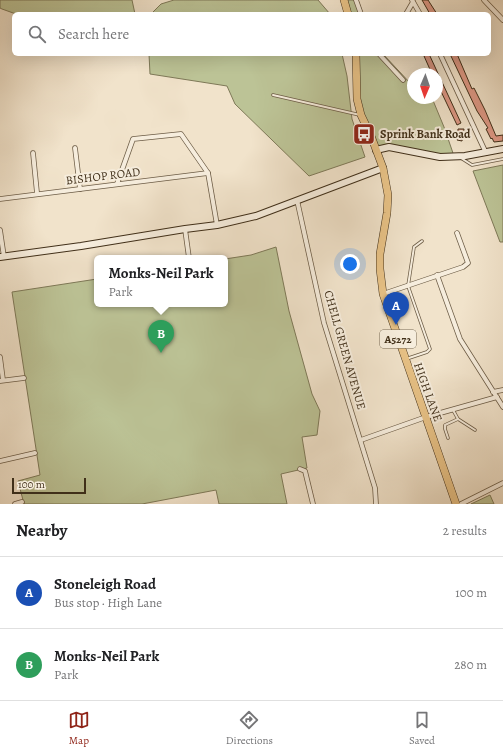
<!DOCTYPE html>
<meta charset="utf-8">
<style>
body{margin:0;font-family:Alegreya,serif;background:#f6f6f6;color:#202124}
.compass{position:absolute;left:407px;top:68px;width:36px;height:36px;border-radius:50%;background:#fff;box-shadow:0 4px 16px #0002;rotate:182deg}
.scale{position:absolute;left:12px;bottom:10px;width:74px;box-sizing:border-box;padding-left:4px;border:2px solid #402f19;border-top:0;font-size:11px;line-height:14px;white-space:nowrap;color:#402f19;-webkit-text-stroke:3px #f6eddd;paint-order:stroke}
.you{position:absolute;left:350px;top:264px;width:14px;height:14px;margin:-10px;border:3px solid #fff;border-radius:50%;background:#1a73e8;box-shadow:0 0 0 6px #1a73e833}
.badge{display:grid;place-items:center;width:26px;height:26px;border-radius:50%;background:#8f2418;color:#fff;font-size:13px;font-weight:700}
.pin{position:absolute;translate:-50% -33px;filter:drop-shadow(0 1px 2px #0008)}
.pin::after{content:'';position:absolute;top:21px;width:14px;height:12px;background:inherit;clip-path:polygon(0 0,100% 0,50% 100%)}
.popup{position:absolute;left:94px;top:255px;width:134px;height:52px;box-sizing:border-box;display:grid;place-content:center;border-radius:6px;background:#fff;filter:drop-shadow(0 1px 3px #0005);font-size:13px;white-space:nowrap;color:#757577}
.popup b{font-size:15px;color:#202124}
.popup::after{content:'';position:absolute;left:50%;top:100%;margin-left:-8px;border:8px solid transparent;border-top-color:#fff}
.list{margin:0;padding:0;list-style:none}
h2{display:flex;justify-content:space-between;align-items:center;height:52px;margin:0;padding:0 16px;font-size:17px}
h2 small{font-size:13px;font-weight:400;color:#757577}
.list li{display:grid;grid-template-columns:26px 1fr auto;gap:12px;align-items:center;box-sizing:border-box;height:72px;padding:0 16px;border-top:1px solid #e0e0e0}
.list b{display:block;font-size:15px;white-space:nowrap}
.list p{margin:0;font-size:13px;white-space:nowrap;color:#757577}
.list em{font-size:13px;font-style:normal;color:#757577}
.icon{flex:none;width:22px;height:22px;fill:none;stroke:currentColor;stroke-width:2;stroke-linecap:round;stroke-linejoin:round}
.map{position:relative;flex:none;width:503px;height:504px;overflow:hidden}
.search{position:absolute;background:#fff;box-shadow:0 4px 16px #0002;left:12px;right:12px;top:12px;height:44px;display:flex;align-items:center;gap:10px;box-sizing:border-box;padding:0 14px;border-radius:6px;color:#757577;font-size:15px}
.sheet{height:196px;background:#fff}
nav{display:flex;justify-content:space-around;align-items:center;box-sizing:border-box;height:56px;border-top:1px solid #e0e0e0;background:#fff;font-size:11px;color:#757577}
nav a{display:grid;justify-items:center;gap:2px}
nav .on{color:#8f2418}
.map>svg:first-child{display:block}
.green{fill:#bcc396;stroke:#7e7958}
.building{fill:#dd9885;stroke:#402f19}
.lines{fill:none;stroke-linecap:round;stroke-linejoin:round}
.lane-casing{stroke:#6c5c46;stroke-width:3.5}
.street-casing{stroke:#6c5c46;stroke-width:5.5}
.secondary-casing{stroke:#402f19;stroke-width:8}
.primary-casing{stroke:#402f19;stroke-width:8}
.lane{stroke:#f6eddd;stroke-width:2}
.street{stroke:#f6eddd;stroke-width:4}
.secondary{stroke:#f6eddd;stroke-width:6}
.primary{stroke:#e8c286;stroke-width:7}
.labels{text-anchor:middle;stroke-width:4;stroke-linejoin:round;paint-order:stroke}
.shield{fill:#f6eddd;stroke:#776854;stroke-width:1}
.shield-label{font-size:11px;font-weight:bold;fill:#402f19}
.poi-label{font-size:12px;font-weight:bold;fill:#402f19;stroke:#f6eddd;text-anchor:start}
.street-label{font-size:12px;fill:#402f19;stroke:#f6eddd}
</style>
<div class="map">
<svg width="503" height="504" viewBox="0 0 503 504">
<rect width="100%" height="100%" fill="#f1e3cb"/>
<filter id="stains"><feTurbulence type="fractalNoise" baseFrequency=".005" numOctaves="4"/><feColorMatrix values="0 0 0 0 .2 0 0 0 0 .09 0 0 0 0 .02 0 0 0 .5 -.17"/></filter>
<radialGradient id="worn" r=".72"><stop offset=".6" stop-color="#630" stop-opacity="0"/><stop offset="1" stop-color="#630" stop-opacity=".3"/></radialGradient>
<g class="green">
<polygon points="0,0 132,0 135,14 16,14 2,9 0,8"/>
<polygon points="174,0 318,0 330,14 151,14 161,4"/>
<polygon points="343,0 358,0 363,14 348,14"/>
<polygon points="149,54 342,54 347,76 352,119 365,157 309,176 235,104 227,86 150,74"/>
<polygon points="356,54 383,54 411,84 413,88 413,98 432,98 444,127 454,156 397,149 376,150 361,115"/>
<polygon points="503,165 503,242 500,242 473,171"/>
<polygon points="276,247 289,311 312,394 320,411 317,435 302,437 307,468 281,474 287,504 219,504 216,490 142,504 24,504 18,481 40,475 12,292 97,279 97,304 225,304 225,259 251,255"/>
<polygon points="490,495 494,504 471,504"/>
</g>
<g class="building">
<polygon points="422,0 428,0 437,14 430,14"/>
<polygon points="429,54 461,123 457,125 437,83 437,74 432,74 424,56"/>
<polygon points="450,54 457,54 472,89 474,88 485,110 496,136 503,135 503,141 494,142 492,138 491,139 486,129 488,128 477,111"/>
<polygon points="458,129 464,129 462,141 457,140"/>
</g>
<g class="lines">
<g class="lane-casing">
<g id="lane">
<polyline points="273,95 360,115"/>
<polyline points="461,158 472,165 503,159"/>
<polyline points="406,359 427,352 430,349 408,286 414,247 422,241"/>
<polyline points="453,410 458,419 475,430"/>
<polyline points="448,438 445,429 445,425 458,419"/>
</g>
</g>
<g class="street-casing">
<g id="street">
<polyline points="356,0 361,14"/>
<polyline points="412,0 420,14"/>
<polyline points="484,0 503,20"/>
<polyline points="406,14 413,2"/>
<polyline points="379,54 403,80"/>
<polyline points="440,54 486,153"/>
<polyline points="75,148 80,189"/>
<polyline points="33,153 37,193"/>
<polyline points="117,184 133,139 181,134 208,173 217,225"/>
<polyline points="0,199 208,173"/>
<polyline points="297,200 324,323 375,488 376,504"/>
<polyline points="185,229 189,258"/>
<polyline points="0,230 4,257"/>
<polyline points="437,275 460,339 503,407"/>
<polyline points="383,294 463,267 468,263 457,233"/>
<polyline points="0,357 3,380"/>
<polyline points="0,381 24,378"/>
<polyline points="493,392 503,390"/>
<polyline points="361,440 426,417 497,397"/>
<polyline points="0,461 35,453"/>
<polyline points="300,469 305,471 313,504"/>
<polyline points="15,504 22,502"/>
<polyline points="461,504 503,483"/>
</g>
</g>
<g class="secondary-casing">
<g id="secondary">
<polyline points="376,150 389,147 440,157 465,156 503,149"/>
<polyline points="0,257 81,246 185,229 217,225 256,216 383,168"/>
</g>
</g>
<g class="primary-casing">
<g id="primary">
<polyline points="344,0 348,14"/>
<polyline points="356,54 357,99 361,115 371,136 383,168 388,195 387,213 380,254 380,269 383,294 456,504"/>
</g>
</g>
<use href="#lane" class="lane"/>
<use href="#street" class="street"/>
<use href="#secondary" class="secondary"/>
<use href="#primary" class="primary"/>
</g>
<defs>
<g id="bus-square" transform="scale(1.15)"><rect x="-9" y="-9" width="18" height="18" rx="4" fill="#8f2418" stroke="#f6eddd"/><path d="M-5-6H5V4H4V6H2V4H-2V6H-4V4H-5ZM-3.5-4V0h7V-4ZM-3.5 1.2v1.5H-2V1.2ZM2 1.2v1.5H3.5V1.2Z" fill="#fff"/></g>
</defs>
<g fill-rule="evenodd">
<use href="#bus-square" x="364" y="134"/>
</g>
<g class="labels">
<rect class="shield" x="380" y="330" width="36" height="18" rx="3"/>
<g class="shield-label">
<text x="398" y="343">A5272</text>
</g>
<g class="poi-label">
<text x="380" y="138">Sprink Bank Road</text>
</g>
<g class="street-label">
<text transform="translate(103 176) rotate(-7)" y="4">BISHOP ROAD</text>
<text transform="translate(345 350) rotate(74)" y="4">CHELL GREEN AVENUE</text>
<text transform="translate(428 392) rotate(70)" y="4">HIGH LANE</text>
</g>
</g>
<rect width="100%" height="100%" filter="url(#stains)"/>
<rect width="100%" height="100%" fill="url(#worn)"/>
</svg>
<svg class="compass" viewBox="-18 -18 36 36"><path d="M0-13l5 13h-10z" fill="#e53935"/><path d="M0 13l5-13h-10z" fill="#757577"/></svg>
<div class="scale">100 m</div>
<div class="you"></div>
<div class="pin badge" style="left:396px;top:325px;background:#1a4fb4">A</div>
<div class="pin badge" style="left:161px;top:353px;background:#2e9e5b">B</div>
<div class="popup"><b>Monks-Neil Park</b>Park</div>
<div class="search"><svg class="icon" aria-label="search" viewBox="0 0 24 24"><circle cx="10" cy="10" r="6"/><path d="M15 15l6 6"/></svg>Search here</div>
</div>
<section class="sheet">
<h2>Nearby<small>2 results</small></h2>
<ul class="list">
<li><span class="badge" style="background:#1a4fb4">A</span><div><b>Stoneleigh Road</b><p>Bus stop · High Lane</p></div><em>100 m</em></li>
<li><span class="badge" style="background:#2e9e5b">B</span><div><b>Monks-Neil Park</b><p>Park</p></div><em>280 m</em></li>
</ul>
</section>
<nav>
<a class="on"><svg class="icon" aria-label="map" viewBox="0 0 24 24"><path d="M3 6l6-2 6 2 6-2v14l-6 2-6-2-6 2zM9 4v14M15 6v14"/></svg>Map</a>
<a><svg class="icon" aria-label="directions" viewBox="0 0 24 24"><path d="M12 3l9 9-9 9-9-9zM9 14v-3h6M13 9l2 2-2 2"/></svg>Directions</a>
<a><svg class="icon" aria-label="saved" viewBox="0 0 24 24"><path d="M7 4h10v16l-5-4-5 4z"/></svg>Saved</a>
</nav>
